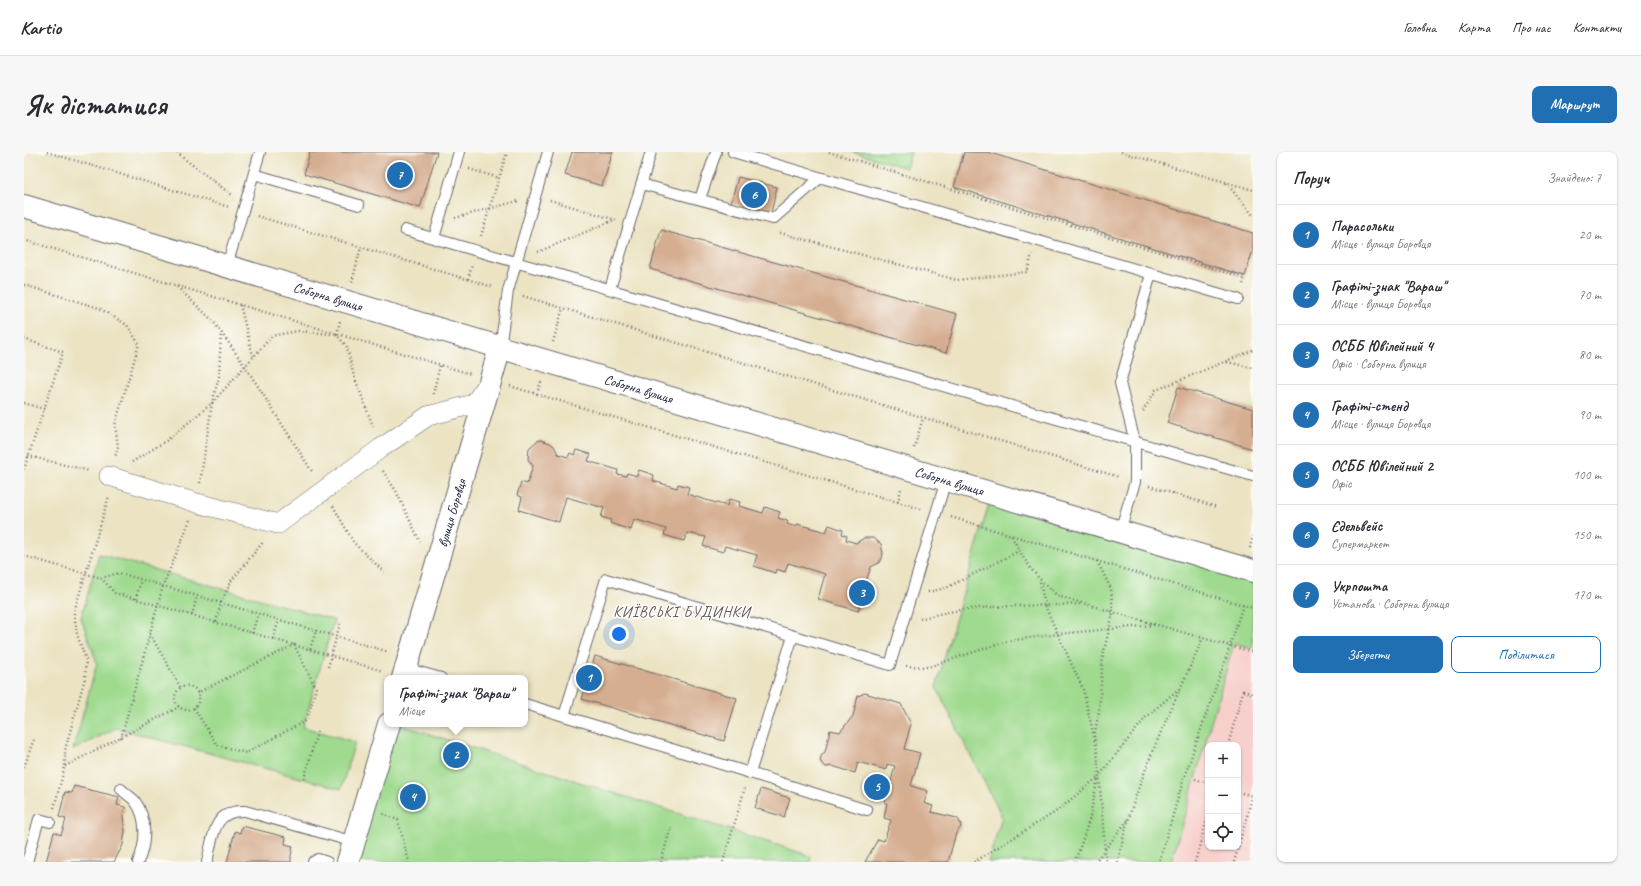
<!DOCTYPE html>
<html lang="uk">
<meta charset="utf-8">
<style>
body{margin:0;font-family:Caveat,sans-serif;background:#f7f7f7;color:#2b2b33}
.controls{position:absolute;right:12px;bottom:12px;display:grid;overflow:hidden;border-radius:8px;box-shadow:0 1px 3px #0004}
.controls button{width:36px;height:36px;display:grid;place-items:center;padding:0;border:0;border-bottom:1px solid #e1e1e2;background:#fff;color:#2b2b33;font:20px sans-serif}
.you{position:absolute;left:595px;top:482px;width:14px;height:14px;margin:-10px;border:3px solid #fff;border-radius:50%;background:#1a73e8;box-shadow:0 0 0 6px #1a73e833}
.badge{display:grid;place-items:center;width:26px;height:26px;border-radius:50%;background:#1f6fb2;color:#fff;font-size:13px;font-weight:700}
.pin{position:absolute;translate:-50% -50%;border:2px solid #fff;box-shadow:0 1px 4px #0006}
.popup{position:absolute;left:360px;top:523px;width:144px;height:52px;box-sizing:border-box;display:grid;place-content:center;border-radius:8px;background:#fff;filter:drop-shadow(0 1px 3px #0005);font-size:13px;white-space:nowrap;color:#7c7c81}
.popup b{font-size:15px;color:#2b2b33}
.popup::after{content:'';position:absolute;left:50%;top:100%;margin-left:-8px;border:8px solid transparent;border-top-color:#fff}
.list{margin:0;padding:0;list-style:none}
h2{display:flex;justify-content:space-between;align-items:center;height:52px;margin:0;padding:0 16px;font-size:17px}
h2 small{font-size:13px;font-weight:400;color:#7c7c81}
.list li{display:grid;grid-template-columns:26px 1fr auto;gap:12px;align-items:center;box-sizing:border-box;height:60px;padding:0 16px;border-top:1px solid #e1e1e2}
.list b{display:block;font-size:15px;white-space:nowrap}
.list p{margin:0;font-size:13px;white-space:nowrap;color:#7c7c81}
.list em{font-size:13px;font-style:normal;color:#7c7c81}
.actions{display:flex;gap:8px;padding:12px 16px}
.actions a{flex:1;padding:9px 0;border:1px solid #1f6fb2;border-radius:8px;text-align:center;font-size:14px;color:#1f6fb2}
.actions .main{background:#1f6fb2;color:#fff}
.icon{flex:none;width:22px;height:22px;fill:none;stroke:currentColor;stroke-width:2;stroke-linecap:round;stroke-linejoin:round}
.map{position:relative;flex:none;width:1229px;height:710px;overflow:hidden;border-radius:8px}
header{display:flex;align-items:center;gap:24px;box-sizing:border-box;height:56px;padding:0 20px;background:#fff;border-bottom:1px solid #e1e1e2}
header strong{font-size:19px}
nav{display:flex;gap:22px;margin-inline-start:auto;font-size:14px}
.intro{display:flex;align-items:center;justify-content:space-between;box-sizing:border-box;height:96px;padding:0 24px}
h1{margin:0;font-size:28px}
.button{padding:10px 18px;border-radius:8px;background:#1f6fb2;color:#fff;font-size:14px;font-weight:700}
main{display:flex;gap:24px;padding:0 24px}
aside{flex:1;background:#fff;border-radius:8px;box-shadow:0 1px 3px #0004}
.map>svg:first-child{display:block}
.built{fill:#f7d0cc;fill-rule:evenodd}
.green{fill:#9fda8e;stroke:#607e64}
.building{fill:#d5ad90}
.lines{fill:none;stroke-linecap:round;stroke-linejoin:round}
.service-casing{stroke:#68666a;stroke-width:12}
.minor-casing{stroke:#68666a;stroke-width:20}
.tertiary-casing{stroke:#68666a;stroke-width:24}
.secondary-casing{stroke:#68666a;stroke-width:24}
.path{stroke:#68666a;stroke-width:2.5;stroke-dasharray:1 3;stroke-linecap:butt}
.service{stroke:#fff;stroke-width:10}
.minor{stroke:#fff;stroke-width:19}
.tertiary{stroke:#fff;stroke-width:22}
.secondary{stroke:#fff;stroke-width:22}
.labels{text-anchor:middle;stroke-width:3.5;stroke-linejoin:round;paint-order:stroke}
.street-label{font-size:14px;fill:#22223b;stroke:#fdfcf7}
.neighbourhood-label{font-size:15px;letter-spacing:1px;fill:#615359;stroke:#fdfcf7}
</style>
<header>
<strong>Kartio</strong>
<nav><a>Головна</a><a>Карта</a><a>Про нас</a><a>Контакти</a></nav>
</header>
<div class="intro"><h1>Як дістатися</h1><a class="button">Маршрут</a></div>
<main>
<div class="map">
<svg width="1229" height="710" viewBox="0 0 1229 710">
<rect width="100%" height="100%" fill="#fdfcf7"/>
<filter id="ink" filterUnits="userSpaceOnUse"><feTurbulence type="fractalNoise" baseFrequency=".025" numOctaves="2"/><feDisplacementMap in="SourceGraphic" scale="8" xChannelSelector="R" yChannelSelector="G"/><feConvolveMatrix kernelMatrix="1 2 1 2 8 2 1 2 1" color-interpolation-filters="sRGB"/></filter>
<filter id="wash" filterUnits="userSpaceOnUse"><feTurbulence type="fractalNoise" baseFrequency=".012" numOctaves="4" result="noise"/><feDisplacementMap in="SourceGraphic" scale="16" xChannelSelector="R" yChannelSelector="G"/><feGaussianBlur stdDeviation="0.9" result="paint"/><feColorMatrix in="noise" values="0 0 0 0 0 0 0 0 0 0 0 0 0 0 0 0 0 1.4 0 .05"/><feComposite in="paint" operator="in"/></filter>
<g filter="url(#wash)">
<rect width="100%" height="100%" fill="#ebe3c2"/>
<path class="built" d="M1210 490 1229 496V710H1147ZM1184 593H1214V695H1184Z"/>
<g class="green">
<polygon points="828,0 887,0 882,16"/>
<polygon points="968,341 1229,419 1229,496 1210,491 1147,710 964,710 978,665 912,535"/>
<polygon points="75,402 310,468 279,575 331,590 317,637 92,576 49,598 73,511 57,466"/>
<polygon points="374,572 787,704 786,710 324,710"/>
</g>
<g id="blocks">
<g class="building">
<polygon points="286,0 413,0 396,56 280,22"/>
<polygon points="548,0 589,0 578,34 541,23"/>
<polygon points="940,0 963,0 1229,81 1229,98 1221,124 930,35"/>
<polygon points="714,25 753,35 747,61 707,51"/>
<polygon points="637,78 933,162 922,201 626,117"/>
<polygon points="1154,235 1229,257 1229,297 1143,271"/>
<polygon points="517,288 526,291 530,294 534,302 544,305 546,301 550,303 552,298 567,302 564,309 594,318 593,322 602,324 603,321 613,324 615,318 630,323 629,329 653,336 654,332 665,335 663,342 682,348 703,354 705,347 716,350 715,354 739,361 741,355 756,360 754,366 764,369 763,372 772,375 773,372 802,380 805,373 819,378 818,382 823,384 822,388 832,391 840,386 849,386 857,392 859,402 855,411 847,415 841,432 848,434 844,448 838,446 834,459 794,447 801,422 764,411 761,420 752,417 751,421 730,414 733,403 701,394 699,400 679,394 682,385 663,381 660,389 640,383 642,377 610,367 607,378 586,371 587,368 577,365 580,356 542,345 535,370 495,358 498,345 493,343 497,330 503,332 509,314 504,307 505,296 513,289"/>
<polygon points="571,504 713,546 700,589 558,547"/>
<polygon points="841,541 877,552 887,572 880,597 896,601 887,634 904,639 900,651 909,654 907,660 933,666 936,670 937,675 932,681 924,710 841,710 854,687 860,689 867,668 860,666 863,651 861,651 871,614 863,612 862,618 834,610 831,621 808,614 802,615 798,612 796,608 798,602 801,600 806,578 816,580 829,564 834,544"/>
<polygon points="50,634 95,645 93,653 101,655 99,664 101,679 99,693 90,710 22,710 30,680 37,683 40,674 42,667 35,665 41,640 48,641"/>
<polygon points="737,637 766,646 760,665 731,656"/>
<polygon points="218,674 262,685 261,692 269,694 267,704 267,710 203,710 211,679 216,681"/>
</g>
</g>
</g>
<g filter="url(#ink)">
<use href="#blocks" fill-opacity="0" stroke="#68666a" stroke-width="1"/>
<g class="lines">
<g class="service-casing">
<g id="service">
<polyline points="709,0 1214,147"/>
<polyline points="230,22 335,53"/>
<polyline points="617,32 749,67 796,26"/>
<polyline points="676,47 692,0"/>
<polyline points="381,78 1229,324"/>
<polyline points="410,86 435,0"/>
<polyline points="203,114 236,0"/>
<polyline points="586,137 627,0"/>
<polyline points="476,196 484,139 524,0"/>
<polyline points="1096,379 1111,330 1111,290 1096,231 1127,122"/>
<polyline points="381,516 417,526"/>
<polyline points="501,552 726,621 769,484"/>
<polyline points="540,564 582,427 866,513 922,328"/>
<polyline points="726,621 843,658"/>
<path d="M97 637C101 641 107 645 111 649 124 667 122 692 114 710"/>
<polyline points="3,710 15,667 26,670"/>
<path d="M183 710C189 685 189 657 221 659L330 690"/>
<polyline points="289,710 294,707 303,710"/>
</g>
</g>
<g class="minor-casing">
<polyline id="minor" points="85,324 173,351 254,372 357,296 404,264 450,252 463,233"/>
</g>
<g class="tertiary-casing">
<g id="tertiary">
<path id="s1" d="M379 526 476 196"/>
<polyline points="324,710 365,572"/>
</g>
</g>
<g class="secondary-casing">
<g id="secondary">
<path id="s2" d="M0 54 1229 419"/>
</g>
</g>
<g class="path">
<polyline points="23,0 205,55"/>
<polyline points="153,0 158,5 208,43"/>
<polyline points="805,0 1221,126 1219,132"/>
<polyline points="1097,0 1229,38"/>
<polyline points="445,17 475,26"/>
<polyline points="1202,31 1229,63"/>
<polyline points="526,48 592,68"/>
<polyline points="233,64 469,135"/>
<polyline points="431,66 494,49"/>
<polyline points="756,81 933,128 1003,120 1008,102"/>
<polyline points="457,84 483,0"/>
<polyline points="0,88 447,222"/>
<polyline points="514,100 590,68"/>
<polyline points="444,127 448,113"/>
<polyline points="328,130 337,95"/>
<polyline points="0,133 75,156 103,173 115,192 91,273 94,294 91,306"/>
<polyline points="153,135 189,169 221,214 289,321"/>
<polyline points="499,144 1095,325"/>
<polyline points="216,153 229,204"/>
<polyline points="312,182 323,195 329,221 350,277"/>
<polyline points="313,182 316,169"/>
<polyline points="0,187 39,200 0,317"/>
<polyline points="529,190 539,156"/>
<polyline points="1203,210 1229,216"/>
<polyline points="486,234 897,357"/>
<polyline points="409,242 416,213"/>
<polyline points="513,242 517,229"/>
<polyline points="0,251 20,257"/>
<polyline points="1119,259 1132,238 1229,198"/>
<polyline points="890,296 899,266"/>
<polyline points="4,304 66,319"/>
<polyline points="108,310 142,289 188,251 248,184 274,179 307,182"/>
<polyline points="359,319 372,339 396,390"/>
<polyline points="176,331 188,251 195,225 197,181"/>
<polyline points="1125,334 1193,355"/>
<polyline points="874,350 877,337"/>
<polyline points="309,354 330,391 360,420"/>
<polyline points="927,365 1229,456"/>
<path d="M988 384C1000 410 1012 426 1034 444L1206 494 1160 626 1135 710"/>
<polyline points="1226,396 1229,384"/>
<polyline points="0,404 77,426 91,441 359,519"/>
<polyline points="77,426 95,421 365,500"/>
<polyline points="1016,430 1021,454 1059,537 1073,598 1082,710"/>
<polyline points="904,440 922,436 995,399"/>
<polyline points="112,447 117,428"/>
<polyline points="1219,453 1206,494 1229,500"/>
<polyline points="168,463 173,444"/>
<path d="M896 467C948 451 1004 455 1058 452"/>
<polyline points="192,470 197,451 207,429 240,389"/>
<polyline points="228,481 234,462"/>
<polyline points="126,482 157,536"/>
<polyline points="249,487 255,468"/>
<polyline points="286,497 292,479"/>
<polyline points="882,514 904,515 984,489 1034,482 1130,473"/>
<polyline points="304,515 316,472"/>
<circle cx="163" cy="546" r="12"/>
<polyline points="170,556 193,593 222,601 283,568 292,536 270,493 173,541"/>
<polyline points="1070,585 1075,559 1079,503 1089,461 1087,437 1073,409"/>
<polyline points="97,586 139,434 166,368"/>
<polyline points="1204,593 1219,539 1229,542"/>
<polyline points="41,614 155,555"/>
<polyline points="0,615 10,587"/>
<polyline points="280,627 294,577"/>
<polyline points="1171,627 1184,631"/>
<polyline points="1214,640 1229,644"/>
<polyline points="30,656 41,614 41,598 61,526 62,508 53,482 50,460 85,344"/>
<polyline points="359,662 374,668 385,710"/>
<polyline points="637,710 647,675"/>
<polyline points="699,710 721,636"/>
<polyline points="950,710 1033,659 1074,625"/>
<polyline points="1051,710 1065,669 1074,625 1122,565 1157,535"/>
<polyline points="1071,710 1104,668"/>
<path d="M1094 710C1108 635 1148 556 1179 486"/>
<polyline points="1171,710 1184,664"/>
<polyline points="1210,710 1229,643"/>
</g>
<use href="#service" class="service"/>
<use href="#minor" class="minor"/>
<use href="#tertiary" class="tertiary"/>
<use href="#secondary" class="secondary"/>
</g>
</g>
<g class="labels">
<g class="street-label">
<text dy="5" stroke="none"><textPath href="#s2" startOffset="317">Соборна вулиця</textPath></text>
<text dy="5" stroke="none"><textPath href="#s2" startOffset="641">Соборна вулиця</textPath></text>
<text dy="5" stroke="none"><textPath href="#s2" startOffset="965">Соборна вулиця</textPath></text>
<text dy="5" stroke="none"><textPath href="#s1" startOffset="172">вулиця Боровця</textPath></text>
</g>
<g class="neighbourhood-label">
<text x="658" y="465">КИЇВСЬКІ БУДИНКИ</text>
</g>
</g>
</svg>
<div class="controls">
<button>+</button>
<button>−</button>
<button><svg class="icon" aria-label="locate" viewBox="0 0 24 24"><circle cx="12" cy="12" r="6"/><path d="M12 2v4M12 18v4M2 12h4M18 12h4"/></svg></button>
</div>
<div class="you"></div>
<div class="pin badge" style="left:565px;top:526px">1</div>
<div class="pin badge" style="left:432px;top:603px">2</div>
<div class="popup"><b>Графіті-знак &quot;Вараш&quot;</b>Місце</div>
<div class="pin badge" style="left:838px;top:441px">3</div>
<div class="pin badge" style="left:389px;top:645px">4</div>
<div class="pin badge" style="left:853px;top:635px">5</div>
<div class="pin badge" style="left:730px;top:43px">6</div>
<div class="pin badge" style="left:376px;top:23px">7</div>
</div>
<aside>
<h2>Поруч<small>Знайдено: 7</small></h2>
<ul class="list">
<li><span class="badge">1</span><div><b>Парасольки</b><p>Місце · вулиця Боровця</p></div><em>20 m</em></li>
<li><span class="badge">2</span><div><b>Графіті-знак &quot;Вараш&quot;</b><p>Місце · вулиця Боровця</p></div><em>70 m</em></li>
<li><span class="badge">3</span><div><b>ОСББ Ювілейний 4</b><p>Офіс · Соборна вулиця</p></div><em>80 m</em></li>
<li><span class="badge">4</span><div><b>Графіті-стенд</b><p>Місце · вулиця Боровця</p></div><em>90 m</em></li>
<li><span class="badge">5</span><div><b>ОСББ Ювілейний 2</b><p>Офіс</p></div><em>100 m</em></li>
<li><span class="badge">6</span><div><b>Єдельвейс</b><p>Супермаркет</p></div><em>150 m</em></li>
<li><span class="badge">7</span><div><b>Укрпошта</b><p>Установа · Соборна вулиця</p></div><em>170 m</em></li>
</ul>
<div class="actions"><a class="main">Зберегти</a><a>Поділитися</a></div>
</aside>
</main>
